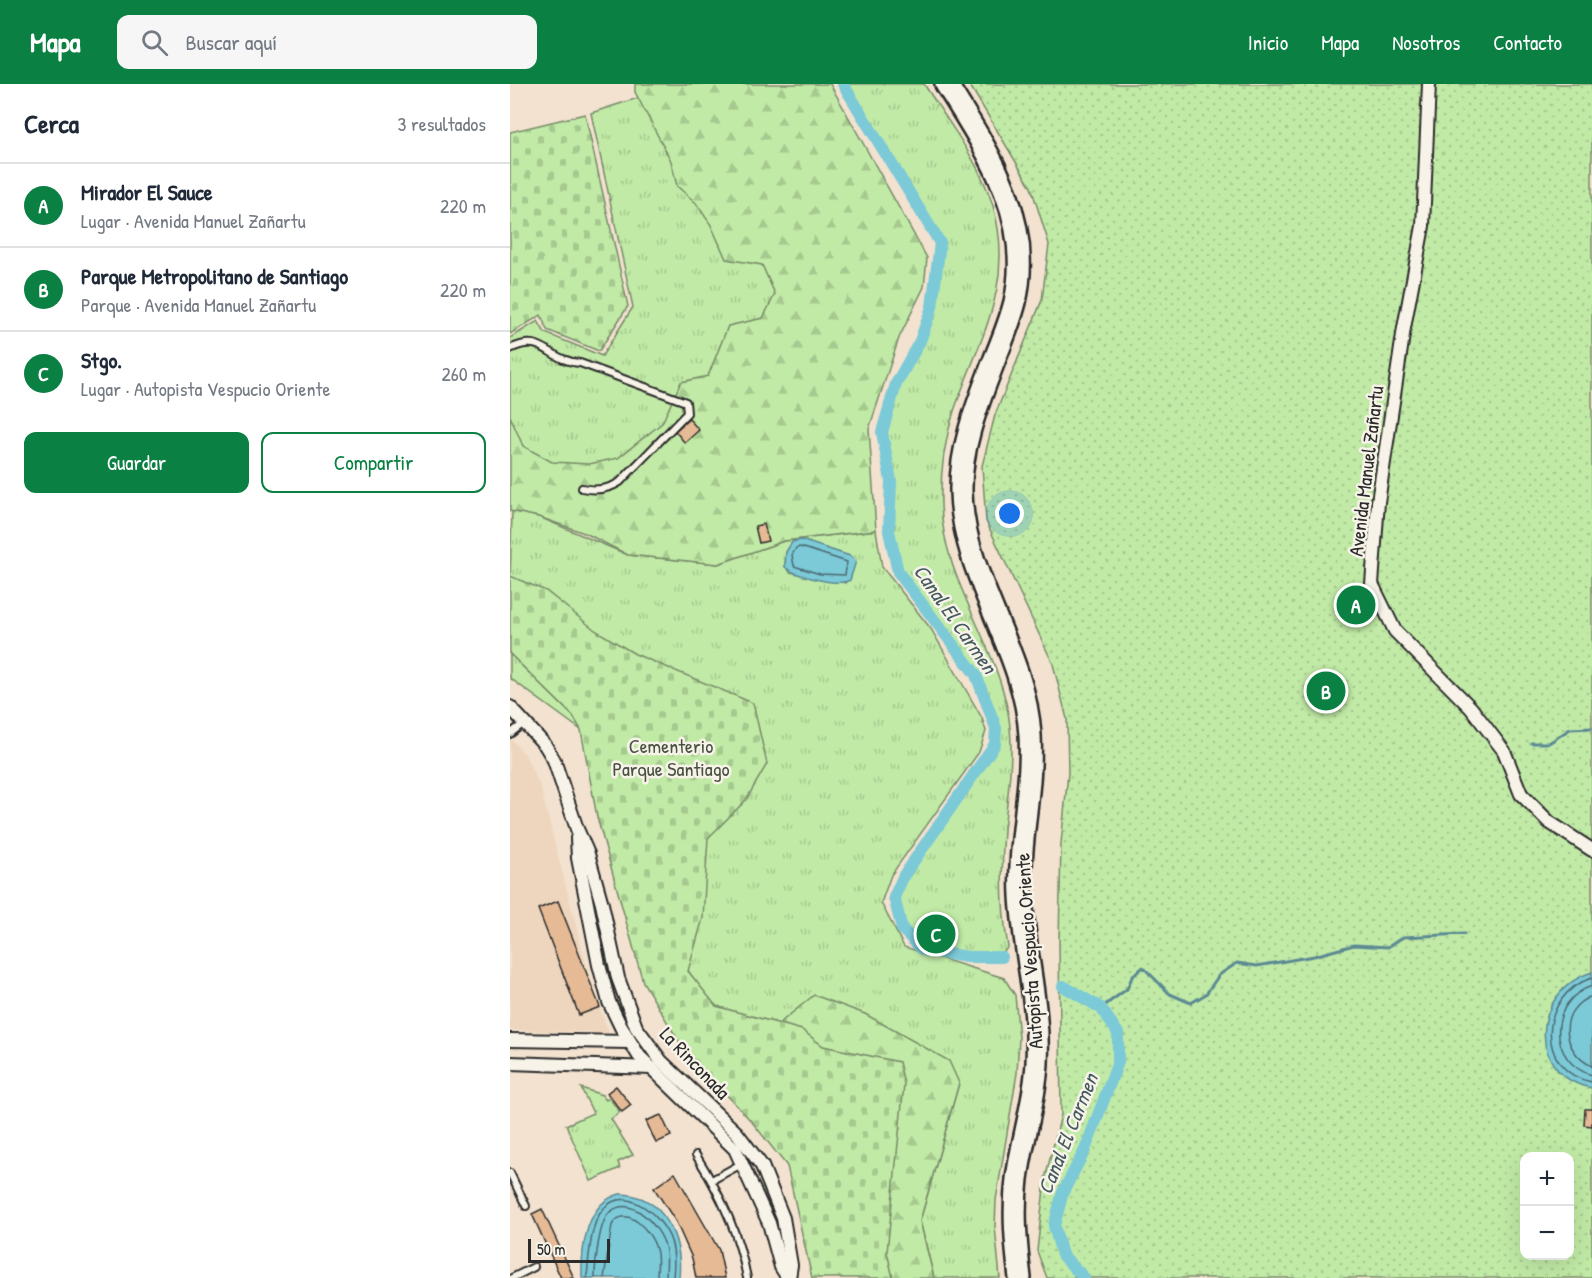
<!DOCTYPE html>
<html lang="es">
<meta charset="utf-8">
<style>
body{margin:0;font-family:"Patrick Hand",sans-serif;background:#f6f6f7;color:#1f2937}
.controls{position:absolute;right:18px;bottom:18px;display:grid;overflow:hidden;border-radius:12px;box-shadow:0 6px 24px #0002}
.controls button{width:54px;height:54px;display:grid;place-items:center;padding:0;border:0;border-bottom:2px solid #e0e1e3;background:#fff;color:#1f2937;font:30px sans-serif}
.scale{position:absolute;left:18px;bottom:15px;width:82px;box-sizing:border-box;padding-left:6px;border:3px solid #2b2b2b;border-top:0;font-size:16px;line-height:21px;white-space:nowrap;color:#2b2b2b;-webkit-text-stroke:4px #f7f3e8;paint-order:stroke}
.you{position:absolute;left:500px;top:430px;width:21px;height:21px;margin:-15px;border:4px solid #fff;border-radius:50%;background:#1a73e8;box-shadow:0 0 0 9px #1a73e833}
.badge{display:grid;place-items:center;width:39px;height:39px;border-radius:50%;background:#0b8043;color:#fff;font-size:20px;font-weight:700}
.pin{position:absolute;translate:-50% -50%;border:3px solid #fff;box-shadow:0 2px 6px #0006}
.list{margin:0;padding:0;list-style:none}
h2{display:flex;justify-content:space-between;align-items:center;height:78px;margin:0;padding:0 24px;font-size:26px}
h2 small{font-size:20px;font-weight:400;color:#747a83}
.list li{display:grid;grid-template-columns:39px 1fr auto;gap:18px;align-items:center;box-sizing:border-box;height:84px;padding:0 24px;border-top:2px solid #e0e1e3}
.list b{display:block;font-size:22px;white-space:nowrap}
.list p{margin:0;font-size:20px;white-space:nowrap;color:#747a83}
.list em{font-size:20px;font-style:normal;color:#747a83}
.actions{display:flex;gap:12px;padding:18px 24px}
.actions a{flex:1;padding:14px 0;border:2px solid #0b8043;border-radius:12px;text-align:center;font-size:21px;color:#0b8043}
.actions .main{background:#0b8043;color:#fff}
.icon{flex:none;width:33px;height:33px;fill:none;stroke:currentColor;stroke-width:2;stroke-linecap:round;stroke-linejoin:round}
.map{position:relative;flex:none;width:1082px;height:1194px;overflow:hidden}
header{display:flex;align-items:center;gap:36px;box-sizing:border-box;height:84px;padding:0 30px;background:#0b8043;color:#fff}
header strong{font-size:28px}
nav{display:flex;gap:33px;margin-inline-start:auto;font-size:21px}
.search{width:420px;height:54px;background:#f6f6f7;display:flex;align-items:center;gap:15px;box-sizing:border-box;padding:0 21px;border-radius:12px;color:#747a83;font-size:22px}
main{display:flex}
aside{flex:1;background:#fff}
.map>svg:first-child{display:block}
.built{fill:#eed6be}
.grass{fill:url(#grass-tufts);stroke:#768a68;stroke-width:1.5;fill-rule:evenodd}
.forest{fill:url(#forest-firs);stroke:#768a68;stroke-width:1.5}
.cemetery{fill:url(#cemetery-stones);stroke:#768a68;stroke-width:1.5}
.park{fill:url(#park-dots);stroke:#768a68;stroke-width:1.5;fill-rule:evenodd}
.water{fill:#7bc9d8;stroke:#5b8a93;stroke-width:1.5}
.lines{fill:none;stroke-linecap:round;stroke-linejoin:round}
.shore{stroke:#4b6a70;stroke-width:1.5}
.stream{stroke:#5b8a93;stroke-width:3}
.canal{stroke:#7bc9d8;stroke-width:12}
.building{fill:#e5ba95;stroke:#2b2b2b;stroke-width:1.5}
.lane-casing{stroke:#2b2b2b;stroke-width:10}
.street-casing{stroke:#2b2b2b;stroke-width:16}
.highway-casing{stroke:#2b2b2b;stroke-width:26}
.lane{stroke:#f7f3e8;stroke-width:6}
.street{stroke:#f7f3e8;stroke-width:12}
.highway{stroke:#f7f3e8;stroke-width:21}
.labels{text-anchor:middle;stroke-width:5;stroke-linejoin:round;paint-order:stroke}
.street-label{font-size:20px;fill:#2b2b2b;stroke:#f7f3e8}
.park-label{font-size:20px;fill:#495144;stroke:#f7f3e8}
.water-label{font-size:21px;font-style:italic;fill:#435a5f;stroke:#f7f3e8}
</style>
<header>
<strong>Mapa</strong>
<div class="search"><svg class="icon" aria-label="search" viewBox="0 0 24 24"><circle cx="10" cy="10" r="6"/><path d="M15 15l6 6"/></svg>Buscar aquí</div>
<nav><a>Inicio</a><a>Mapa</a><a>Nosotros</a><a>Contacto</a></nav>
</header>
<main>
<aside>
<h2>Cerca<small>3 resultados</small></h2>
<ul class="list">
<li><span class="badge">A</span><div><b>Mirador El Sauce</b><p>Lugar · Avenida Manuel Zañartu</p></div><em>220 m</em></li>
<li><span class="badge">B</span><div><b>Parque Metropolitano de Santiago</b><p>Parque · Avenida Manuel Zañartu</p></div><em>220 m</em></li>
<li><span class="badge">C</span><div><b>Stgo.</b><p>Lugar · Autopista Vespucio Oriente</p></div><em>260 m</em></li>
</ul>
<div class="actions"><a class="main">Guardar</a><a>Compartir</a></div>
</aside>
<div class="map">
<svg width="1082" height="1194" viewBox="0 0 1082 1194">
<defs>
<pattern id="grass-tufts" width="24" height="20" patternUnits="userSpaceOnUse" patternTransform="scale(1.5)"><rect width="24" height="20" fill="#c1eaa6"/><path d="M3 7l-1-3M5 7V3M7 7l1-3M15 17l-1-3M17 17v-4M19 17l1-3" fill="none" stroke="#a6c98f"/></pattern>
<pattern id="forest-firs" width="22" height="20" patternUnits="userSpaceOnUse" patternTransform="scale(1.5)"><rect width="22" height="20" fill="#c1eaa6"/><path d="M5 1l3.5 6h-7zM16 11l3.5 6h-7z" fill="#a6c98f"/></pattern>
<pattern id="cemetery-stones" width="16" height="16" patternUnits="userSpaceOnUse" patternTransform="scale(1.5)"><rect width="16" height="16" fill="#c1eaa6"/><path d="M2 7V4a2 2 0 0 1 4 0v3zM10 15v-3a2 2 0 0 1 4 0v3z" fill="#a6c98f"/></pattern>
<pattern id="park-dots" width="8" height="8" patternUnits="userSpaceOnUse" patternTransform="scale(1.5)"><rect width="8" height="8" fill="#c1eaa6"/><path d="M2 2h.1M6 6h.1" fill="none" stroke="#a6c98f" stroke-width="1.8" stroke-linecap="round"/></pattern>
</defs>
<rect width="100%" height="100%" fill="#f2e2cf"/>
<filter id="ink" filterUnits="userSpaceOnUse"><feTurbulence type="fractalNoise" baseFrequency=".0167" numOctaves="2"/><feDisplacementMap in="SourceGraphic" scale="12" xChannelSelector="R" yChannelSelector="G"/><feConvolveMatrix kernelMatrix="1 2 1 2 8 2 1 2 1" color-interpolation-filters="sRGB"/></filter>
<g filter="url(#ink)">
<polygon class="built" points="0,654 14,669 30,702 82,904 99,949 0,946"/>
<g class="grass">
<path d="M338 0H414C438 38 470 78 483 122 506 201 468 257 444 327 434 358 430 389 431 421 433 495 485 557 498 628 505 668 498 706 494 746 491 786 491 824 498 863L492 869 458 870 415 863 395 843 388 813 397 793 488 661 490 643 469 590 391 487 382 447 384 397 375 348 389 302 413 258 426 224 434 158Z"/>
<polygon points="134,12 255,176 268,208 253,240 201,295 156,344 109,378 49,387 25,375 0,350 0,254 28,237 35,249 92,272 123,223 81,29"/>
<path d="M2 427 29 433 118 471 208 480 274 457 366 446 372 483 421 545 472 634 476 647 469 668 381 791 371 819 394 863 494 894 505 911 509 954 507 989 486 1116 485 1143 490 1194H424L410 1137 449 999 260 947 197 918 173 878 97 571 0 499ZM282 459 336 499 280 488 275 482 276 468Z"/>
<polygon points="0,570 63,632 71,646 0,594"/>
<polygon points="71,1004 92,1011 96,1016 99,1014 110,1028 101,1035 123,1071 108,1078 110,1084 81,1097 56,1041 83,1029"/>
</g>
<g class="forest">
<polygon points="125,0 320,0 417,174 414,203 389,254 359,345 366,446 274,457 208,480 118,471 77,450 29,433 0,427 0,332 13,362 42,378 79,380 108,374 152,339 171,298 198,292 218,242 253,234 265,210 252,181 216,175 201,141 186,119 167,102 161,77 125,8"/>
<polygon points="304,911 355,930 439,977 449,999 410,1137 424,1194 374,1194 260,947"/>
</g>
<g class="cemetery">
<polygon points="75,30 118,222 89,267 37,246 31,231 0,250 0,48"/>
<polygon points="0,492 36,507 85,546 125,570 243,619 257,680 236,716 198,754 193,834 178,887 206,922 292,946 313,962 389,978 394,1000 377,1168 383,1194 302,1194 277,1082 242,1038 173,964 133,898 87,733 71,646 63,632 0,570"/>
</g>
<path class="park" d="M459 0H1082V1194H537L527 1167 535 1095 551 1031 549 857 551 760 558 689 557 635 543 580 476 437 472 382 485 331 532 216 539 160 521 103ZM1014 1072H1060V1172H1014Z"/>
<g class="water">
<path d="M291 456 340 472 346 477 340 496C329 503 285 492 275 483L276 468 282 458Z"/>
<path d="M1082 888V1004C1016 992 1021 907 1082 888Z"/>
<path d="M110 1110C154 1111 173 1155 169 1194H72C71 1164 76 1118 110 1110Z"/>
</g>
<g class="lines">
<g class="shore">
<polygon points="291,463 337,478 335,491 310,490 284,482 282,471 286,464"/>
<path d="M1082 894C1029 910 1024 987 1082 998"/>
<path d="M1082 902C1038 916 1037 978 1082 991"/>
<path d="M1082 912C1047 925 1051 968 1082 982"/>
<path d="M77 1194C78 1179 81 1143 89 1131 110 1095 152 1130 161 1157 165 1169 164 1182 163 1194"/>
<path d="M85 1194C85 1179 89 1137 100 1128 122 1110 150 1143 155 1162 158 1172 156 1183 156 1194"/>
<path d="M94 1194 102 1141C116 1118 142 1148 146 1165 149 1174 147 1184 147 1194"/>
</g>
<g class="stream">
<polyline points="1021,659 1039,659 1060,645 1082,644"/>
<polyline points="591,924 617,905 622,893 633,883 660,910 681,919 696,910 709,891 727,879 747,882 804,872 844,861 878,863 893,853 954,850"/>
</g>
<g class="canal">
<polyline points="333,0 430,159 422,223 410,257 386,300 372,348 381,397 379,447 388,488 466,591 486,644 485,660 394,791 384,813 392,845 413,866 458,873 492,873"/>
<polyline points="553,902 591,924 608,949 608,978 575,1066 553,1108 544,1142 552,1171 574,1194"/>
</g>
</g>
<g class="building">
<polygon points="179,335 189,346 175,359 165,347"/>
<polygon points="254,440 258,457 249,459 245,442"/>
<polygon points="48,817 90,923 69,931 28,825"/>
<polygon points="106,1002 121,1021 112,1028 97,1009"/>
<polygon points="1075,1025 1082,1025 1082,1042 1074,1041"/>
<polygon points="151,1031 161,1052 146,1059 136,1037"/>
<polygon points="165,1089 209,1166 215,1194 186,1194 182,1174 166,1138 144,1104"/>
<polygon points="32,1125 64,1194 51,1194 22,1130"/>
</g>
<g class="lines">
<g class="lane-casing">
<g id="lane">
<path d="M0 265C34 248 37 277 70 279L176 318 177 329 110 398C99 405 85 407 72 404"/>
<polyline points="0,650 14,639"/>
<path d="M186 1071C210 1109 229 1150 237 1194"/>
<polyline points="0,1089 16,1122"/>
<polyline points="202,1096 233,1079"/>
<polyline points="2,1194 24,1183"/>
</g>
</g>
<g class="street-casing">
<g id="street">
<polyline points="919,0 913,142 894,244 868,418 862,500 885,547 961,624 994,667 1011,710 1039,738 1082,766"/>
<polyline points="0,623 35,661 44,676 67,745 78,770 92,820 108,894 126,943 151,977 227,1049 252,1082 273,1134 281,1181 279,1194"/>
<polyline points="67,754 68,774 89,881 99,918 111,943 129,972 225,1065 259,1139 271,1183 278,1194"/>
<polyline points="0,956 120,958"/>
<polyline points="0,979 142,984"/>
</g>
</g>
<g class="highway-casing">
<path id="highway" d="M436 0C478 67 524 135 505 218 500 238 492 257 484 277 468 319 450 362 451 408 453 495 515 565 520 651 523 705 508 758 511 812 514 868 530 923 527 979 525 1018 512 1056 507 1095 503 1128 506 1161 510 1194"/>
</g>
<use href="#lane" class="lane"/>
<use href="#street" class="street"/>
<use href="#highway" class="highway"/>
</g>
</g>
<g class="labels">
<g class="street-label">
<text transform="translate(856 387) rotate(-83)" y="7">Avenida Manuel Zañartu</text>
<text transform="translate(519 867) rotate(-94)" y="7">Autopista Vespucio Oriente</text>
<text transform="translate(185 979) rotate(46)" y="7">La Rinconada</text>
</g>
<g class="park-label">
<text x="161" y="669">Cementerio<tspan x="161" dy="23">Parque Santiago</tspan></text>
</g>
<g class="water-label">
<text transform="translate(445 535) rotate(55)" y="7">Canal El Carmen</text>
<text transform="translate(558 1050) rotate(-68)" y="7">Canal El Carmen</text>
</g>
</g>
</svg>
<div class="controls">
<button>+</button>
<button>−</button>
</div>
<div class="scale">50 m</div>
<div class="you"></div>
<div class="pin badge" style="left:846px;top:521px">A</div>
<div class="pin badge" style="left:816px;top:607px">B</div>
<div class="pin badge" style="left:426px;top:850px">C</div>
</div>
</main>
